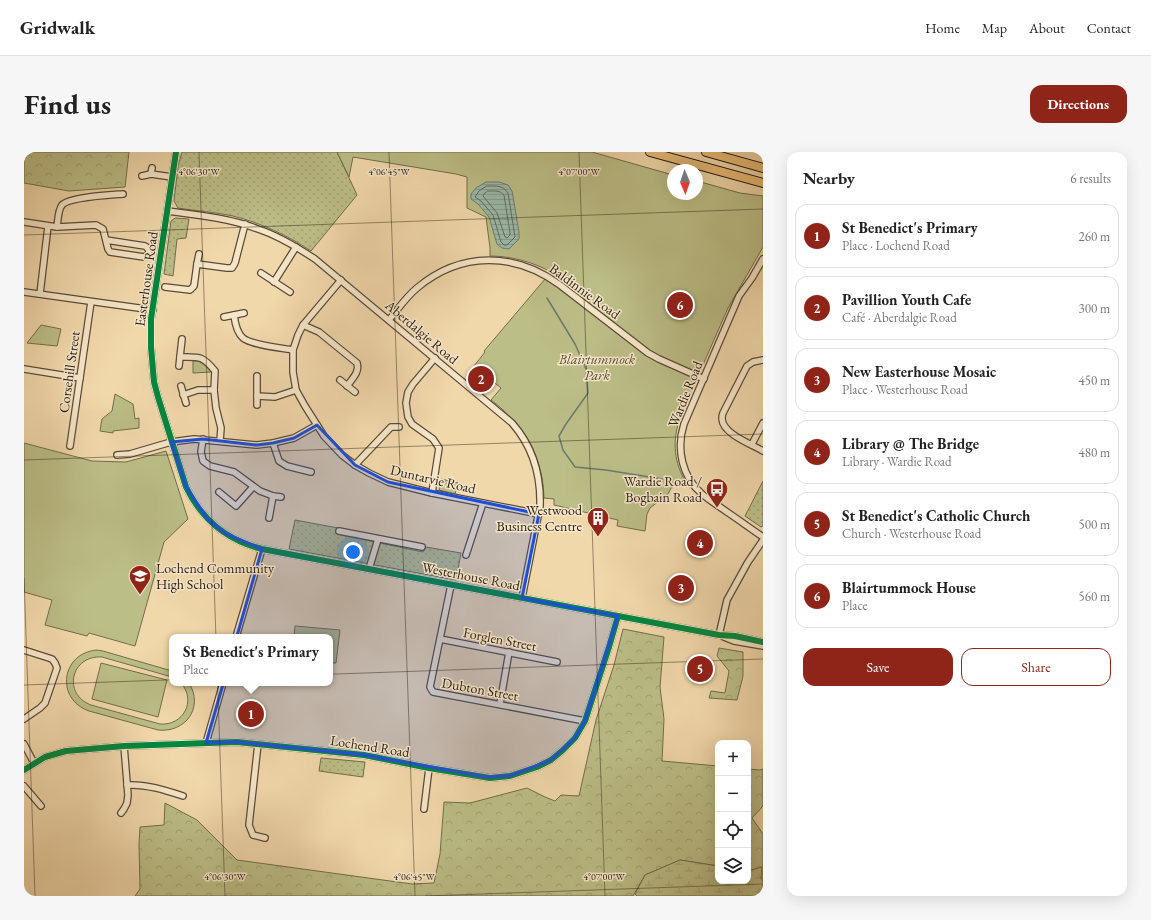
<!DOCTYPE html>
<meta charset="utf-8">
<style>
body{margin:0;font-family:"EB Garamond",serif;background:#f6f6f6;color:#222}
.controls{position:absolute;right:12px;bottom:12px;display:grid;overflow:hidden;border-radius:8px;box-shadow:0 4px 16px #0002}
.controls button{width:36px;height:36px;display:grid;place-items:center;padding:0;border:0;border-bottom:1px solid #e0e0e0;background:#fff;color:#222;font:20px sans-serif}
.compass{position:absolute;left:643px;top:12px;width:36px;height:36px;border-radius:50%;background:#fff;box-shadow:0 4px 16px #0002;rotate:178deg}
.you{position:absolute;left:329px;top:400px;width:14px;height:14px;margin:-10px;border:3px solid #fff;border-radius:50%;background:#1a73e8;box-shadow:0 0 0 6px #1a73e833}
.badge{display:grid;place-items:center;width:26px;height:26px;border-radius:50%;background:#8f2418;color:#fff;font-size:13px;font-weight:700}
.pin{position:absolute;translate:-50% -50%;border:2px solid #fff;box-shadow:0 1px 4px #0006}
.popup{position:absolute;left:145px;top:482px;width:164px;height:52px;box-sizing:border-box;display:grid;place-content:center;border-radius:8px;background:#fff;filter:drop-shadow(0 1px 3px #0005);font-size:13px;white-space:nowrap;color:#767676}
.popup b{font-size:15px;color:#222}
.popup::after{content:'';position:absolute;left:50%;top:100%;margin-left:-8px;border:8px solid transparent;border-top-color:#fff}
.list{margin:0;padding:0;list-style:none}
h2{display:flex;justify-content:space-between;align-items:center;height:52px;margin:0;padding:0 16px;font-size:17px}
h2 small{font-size:13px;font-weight:400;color:#767676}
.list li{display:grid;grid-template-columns:26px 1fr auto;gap:12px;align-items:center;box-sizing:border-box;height:64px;margin:0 8px 8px;padding:0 8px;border:1px solid #e0e0e0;border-radius:12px}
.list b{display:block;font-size:15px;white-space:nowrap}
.list p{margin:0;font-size:13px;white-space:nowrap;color:#767676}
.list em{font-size:13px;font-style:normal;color:#767676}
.actions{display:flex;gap:8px;padding:12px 16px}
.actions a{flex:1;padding:9px 0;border:1px solid #8f2418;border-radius:12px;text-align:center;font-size:14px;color:#8f2418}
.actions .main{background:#8f2418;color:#fff}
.icon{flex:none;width:22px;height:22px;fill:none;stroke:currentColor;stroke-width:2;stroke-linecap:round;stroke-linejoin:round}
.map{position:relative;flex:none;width:739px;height:744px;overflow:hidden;border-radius:12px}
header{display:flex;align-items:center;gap:24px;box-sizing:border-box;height:56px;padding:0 20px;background:#fff;border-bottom:1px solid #e0e0e0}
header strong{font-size:19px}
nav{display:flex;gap:22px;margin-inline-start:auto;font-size:14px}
.intro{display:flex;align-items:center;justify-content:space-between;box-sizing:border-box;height:96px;padding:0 24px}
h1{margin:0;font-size:28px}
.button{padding:10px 18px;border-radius:12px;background:#8f2418;color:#fff;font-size:14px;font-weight:700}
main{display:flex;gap:24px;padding:0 24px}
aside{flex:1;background:#fff;border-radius:12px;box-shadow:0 4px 16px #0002}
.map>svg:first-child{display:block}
.grass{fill:url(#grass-dots);stroke:#716d4e}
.forest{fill:url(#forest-crowns);stroke:#716d4e}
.wetland{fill:url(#wetland-marsh);stroke:#716d4e}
.park{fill:#bcbe87;stroke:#716d4e}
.water{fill:url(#water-rules);stroke:#6c7b6e}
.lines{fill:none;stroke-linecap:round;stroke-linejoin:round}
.shore{stroke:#606b60;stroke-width:1}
.stream{stroke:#6c7b6e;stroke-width:1.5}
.minor-casing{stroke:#594b3a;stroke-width:8}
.highway-casing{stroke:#261c15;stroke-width:10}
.minor{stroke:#f6e6c8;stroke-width:5.5}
.highway{stroke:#e8bc76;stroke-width:8}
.cycleway-casing{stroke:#f6e6c8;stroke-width:8}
.cycleway{stroke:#00873e;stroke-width:6}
.marked{fill:#1d4ed8;fill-opacity:0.2;stroke:#1d4ed8;stroke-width:3;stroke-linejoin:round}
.ticks{fill:none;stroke:#261c15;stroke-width:1;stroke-opacity:0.45}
.labels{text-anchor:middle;stroke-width:3;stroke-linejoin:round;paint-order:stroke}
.street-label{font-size:14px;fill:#261c15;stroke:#f6e6c8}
.park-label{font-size:14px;font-style:italic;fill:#534d37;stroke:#f6e6c8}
.poi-label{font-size:14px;fill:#261c15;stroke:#f6e6c8;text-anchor:end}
.ticks-label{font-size:10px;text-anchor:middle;fill:#261c15;stroke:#f6e6c8;stroke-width:3;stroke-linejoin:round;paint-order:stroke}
</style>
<header>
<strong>Gridwalk</strong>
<nav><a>Home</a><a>Map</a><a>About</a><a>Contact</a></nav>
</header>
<div class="intro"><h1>Find us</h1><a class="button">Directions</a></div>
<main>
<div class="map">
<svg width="739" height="744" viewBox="0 0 739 744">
<defs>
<pattern id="grass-dots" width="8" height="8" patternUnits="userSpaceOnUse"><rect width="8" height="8" fill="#bcbe87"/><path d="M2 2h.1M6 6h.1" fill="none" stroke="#a1a374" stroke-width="1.8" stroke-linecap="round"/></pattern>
<pattern id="forest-crowns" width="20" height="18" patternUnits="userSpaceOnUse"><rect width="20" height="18" fill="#bcbe87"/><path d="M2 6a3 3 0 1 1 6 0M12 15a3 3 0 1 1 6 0" fill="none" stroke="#a1a374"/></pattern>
<pattern id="wetland-marsh" width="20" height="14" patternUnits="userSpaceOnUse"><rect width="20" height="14" fill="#bcbe87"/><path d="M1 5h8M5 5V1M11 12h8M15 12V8" fill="none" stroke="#a1a374"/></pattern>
<pattern id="water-rules" width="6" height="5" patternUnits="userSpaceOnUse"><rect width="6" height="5" fill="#9bbaaa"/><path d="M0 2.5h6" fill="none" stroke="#859f91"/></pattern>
</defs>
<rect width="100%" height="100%" fill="#f1d8ab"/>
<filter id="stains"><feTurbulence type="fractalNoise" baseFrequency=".005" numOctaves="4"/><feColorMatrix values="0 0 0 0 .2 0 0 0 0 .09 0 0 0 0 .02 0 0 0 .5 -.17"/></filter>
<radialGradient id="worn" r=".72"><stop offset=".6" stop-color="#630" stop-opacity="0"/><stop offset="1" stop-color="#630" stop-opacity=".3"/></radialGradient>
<g class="grass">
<path d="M158 0H313L333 43 287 99C263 83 237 71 209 64 191 60 172 59 154 56L150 49 154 14Z"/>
<polygon points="151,66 165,67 162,86 153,87 149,124 140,122 147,69"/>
<polygon points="739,329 739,374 737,375 721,364"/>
<polygon points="271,368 314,376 313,382 399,400 402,395 437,401 432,428 265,397"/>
<polygon points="297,606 341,610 339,625 295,619"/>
</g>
<g class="forest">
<polygon points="0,0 105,0 101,35 45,39 0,31"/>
<polygon points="599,477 640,485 636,535 640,567 638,609 694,614 694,714 656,708 621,723 609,744 111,744 116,737 115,692 116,675 140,673 141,651 173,668 213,708 388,732 410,731 416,702 420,650 446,651 503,636 521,645 531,649 537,643 555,644 572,568 590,513"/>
<polygon points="695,496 719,500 719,524 713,548 685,546 687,539 701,541 705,519 693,504"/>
<polygon points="724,617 736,618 739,617 739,654 728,666 739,682 739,729 737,727 737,716 724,719"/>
</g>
<polygon class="wetland" points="656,708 694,714 694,729 724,729 724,719 738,715 737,727 739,729 739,744 613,744 611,742 621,723"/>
<g class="park">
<path d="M313 0H568L649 23V42H673V29L716 41 739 44V95L704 156 656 265C649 288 649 306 660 327L647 336 644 342 626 356 623 362 621 379 593 374 594 368 530 353V347L520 346C519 317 510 290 490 269 483 261 475 254 467 248L477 236 450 214 461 200 460 199 527 120C509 110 487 104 466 104V96L462 65 443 56V25L432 22 329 5 325 25Z"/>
<polygon points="17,173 37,177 33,194 3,191"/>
<path d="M169 209C176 208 184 212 187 220L169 221Z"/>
<polygon points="91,242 109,252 111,267 115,266 115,276 89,279 89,281 76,279 78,267 88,259"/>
<polygon points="0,291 68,309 102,310 142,299 164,367 140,390 111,494 65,481 63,484 21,473 28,448 0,440"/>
<polygon points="417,327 434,331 431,342 415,338"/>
<polygon points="271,474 316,478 312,511 306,511 306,485 270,485"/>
<path d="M73 498 79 499 148 519V525L78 505C47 503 38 542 67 553L136 572C159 574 173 549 157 531H165C180 555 162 581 134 578L65 559C31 547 37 501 73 498Z"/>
<polygon points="77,511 143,528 134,565 68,547"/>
</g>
<polygon class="water" points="462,30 475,30 484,33 488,39 495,80 495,87 485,97 478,96 473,92 465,65 454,52 447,47 447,42 452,36"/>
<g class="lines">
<g class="shore">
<path d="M463 34C472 34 479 33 484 41L491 85 483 93H480L477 90 469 63 457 49 451 45 455 39Z"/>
<path d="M464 39C470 39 476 38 480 43L486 81V83L483 86 481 85 473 61 459 44 460 42Z"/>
</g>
<polyline class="stream" points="523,146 551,192 562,217 564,241 542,272 535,284 539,298 551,315 582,318 638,327"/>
<g class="minor-casing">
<g id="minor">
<path d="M152 0 127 167V195L130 230 134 245 162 335C178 368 202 388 238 397L695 483 711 484 739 490"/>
<polyline points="127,22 128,16"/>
<polyline points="118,24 127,22 148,25"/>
<path d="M143 59C174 63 205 66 234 77 255 84 273 95 291 107L488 271C509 295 517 323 516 354L498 446"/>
<path d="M0 70 33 75 72 73 79 77 84 97 86 100 120 105 124 103C126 99 125 96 121 94L82 88"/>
<path d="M33 75C34 68 34 58 38 53 45 45 86 43 99 42"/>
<path d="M739 107 728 126 715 144 660 272C652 297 658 325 678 342 686 349 695 354 703 360 715 368 727 377 739 385"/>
<polyline points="173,112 175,102"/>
<polyline points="237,121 266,140"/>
<polyline points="317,128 279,173 274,183 269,198 269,220 272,238 281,254 300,284 318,303 331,313 345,321 364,330 408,341 515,362"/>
<polyline points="250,130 272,95"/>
<polyline points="141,135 166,138 170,134 173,112 203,116 208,116 211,111 221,72"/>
<polyline points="0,140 129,158"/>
<polyline points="16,142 24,74"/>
<path d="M210 163C211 171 213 181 219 186 227 193 258 196 269 198"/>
<polyline points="200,165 220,161"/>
<path d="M365 168C374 157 382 145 393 136 437 99 491 100 536 133L624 201 635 207 680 227"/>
<path d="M279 173 295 180 333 211C336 220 328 227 323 234"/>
<path d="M156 205C175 205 178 203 191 219L190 238 192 256 197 276 196 289"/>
<path d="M739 208 729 210 723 214 699 261C698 263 698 265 698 267 699 282 727 292 739 299"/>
<polyline points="155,214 158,187"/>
<polyline points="0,217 56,226"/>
<polyline points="233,224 233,244 251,245 272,238"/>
<polyline points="316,228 331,240"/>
<polyline points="157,234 162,251"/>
<polyline points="159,243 174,238 190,238"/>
<polyline points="233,253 233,244"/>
<polyline points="179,287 177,300 179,309 186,314 210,320 236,339 249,344 257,345"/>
<polyline points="249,291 255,309 263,314 287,320"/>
<polyline points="728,292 739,271"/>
<polyline points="46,294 67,150"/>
<polyline points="93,303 106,302 147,290 170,287 233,293 249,291 270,286 293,273"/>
<polyline points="331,313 367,275 375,275"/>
<polyline points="195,340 212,354 229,335"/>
<polyline points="408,341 415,296 409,287 388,272 384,265 382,251 384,240 389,232 411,206"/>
<polyline points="245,366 249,344"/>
<polyline points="315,379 398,395"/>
<polyline points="442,403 459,351"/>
<polyline points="345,417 354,387"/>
<polyline points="427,433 406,535 409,540 561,569"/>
<polyline points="695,483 703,448 724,410 739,388"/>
<polyline points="212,485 238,397"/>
<polyline points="700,485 710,489 739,494"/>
<polyline points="416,487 533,510"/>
<polyline points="0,498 28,507 31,511 33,516 21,551 16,556 0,567"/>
<polyline points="476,552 485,500"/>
<polyline points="182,591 199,531"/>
<polyline points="0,592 10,611"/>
<polyline points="234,592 225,673 229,683 241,686"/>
<polyline points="0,618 21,605 42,599 100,594 213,590 340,603 405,616 466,626 486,624 513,615 527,608 539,598 551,586 561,569 585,495 594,464"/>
<path d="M103 633C122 632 141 638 159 644"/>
<polyline points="0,634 17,654"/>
<polyline points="400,657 405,616"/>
<polyline points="97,661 100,657 103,651 104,643 100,594"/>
</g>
</g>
<g class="highway-casing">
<g id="highway">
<polyline points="626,0 739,31"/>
<polyline points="682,0 739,16"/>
</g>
</g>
<use href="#minor" class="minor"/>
<use href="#highway" class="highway"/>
<g class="cycleway-casing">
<g id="cycleway">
<path d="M152 0 127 167V195L130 230 134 245 162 335C178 368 202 388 238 397L695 483 711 484 739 490"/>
<polyline points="0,618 21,605 42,599 100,594 213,590 340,603 405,616 466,626 486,624 513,615 527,608 539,598 551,586 561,569 585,495 594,464"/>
</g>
</g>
<use href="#cycleway" class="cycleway"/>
</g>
<path class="marked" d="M293 273 331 313 364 330 515 362 498 446 594 464 561 569 551 586 527 608 486 624 462 625 340 603 213 590 182 591 238 397 202 382 184 368 162 335 147 290 179 287 233 293 249 291 270 286Z"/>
<path class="ticks" d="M175 0 201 744M365 0 391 744M555 0 581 744M0 83 739 57M0 308 739 282M0 426 11 744M0 533 739 507M401 744 739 732"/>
<defs>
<g id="bus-pin" transform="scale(1.15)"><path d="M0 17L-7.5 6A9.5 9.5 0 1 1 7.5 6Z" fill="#8f2418" stroke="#f6e6c8"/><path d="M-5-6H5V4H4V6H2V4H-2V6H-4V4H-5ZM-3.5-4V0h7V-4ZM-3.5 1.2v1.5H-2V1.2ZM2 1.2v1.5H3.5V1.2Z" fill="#fff"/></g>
<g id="building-pin" transform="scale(1.15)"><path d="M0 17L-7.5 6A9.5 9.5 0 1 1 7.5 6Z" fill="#8f2418" stroke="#f6e6c8"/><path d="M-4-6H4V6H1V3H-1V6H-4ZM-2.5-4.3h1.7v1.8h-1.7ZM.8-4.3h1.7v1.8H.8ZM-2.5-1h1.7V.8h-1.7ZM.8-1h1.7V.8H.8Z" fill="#fff"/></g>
<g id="school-pin" transform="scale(1.15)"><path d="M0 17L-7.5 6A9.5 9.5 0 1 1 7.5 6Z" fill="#8f2418" stroke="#f6e6c8"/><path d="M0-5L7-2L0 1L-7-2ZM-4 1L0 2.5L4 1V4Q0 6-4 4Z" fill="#fff"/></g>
</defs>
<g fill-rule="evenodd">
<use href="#bus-pin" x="693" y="337"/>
<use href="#building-pin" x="574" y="366"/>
<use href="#school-pin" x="116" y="424"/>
</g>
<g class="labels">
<g class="street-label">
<text transform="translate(122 127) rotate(-82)" y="5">Easterhouse Road</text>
<text transform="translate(561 139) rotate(36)" y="5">Baldinnie Road</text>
<text transform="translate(398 180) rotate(40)" y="5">Aberdalgie Road</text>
<text transform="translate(45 220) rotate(-82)" y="5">Corsehill Street</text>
<text transform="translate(661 242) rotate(-68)" y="5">Wardie Road</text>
<text transform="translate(409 327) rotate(13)" y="5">Duntarvie Road</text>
<text transform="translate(447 424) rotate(11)" y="5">Westerhouse Road</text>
<text transform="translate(476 487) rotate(11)" y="5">Forglen Street</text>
<text transform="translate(456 537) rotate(10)" y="5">Dubton Street</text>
<text transform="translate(346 594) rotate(9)" y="5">Lochend Road</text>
</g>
<g class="park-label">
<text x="573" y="212">Blairtummock<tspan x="573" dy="16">Park</tspan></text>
</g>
<g class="poi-label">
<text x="678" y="334">Wardie Road /<tspan x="678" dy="16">Bogbain Road</tspan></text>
<text x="558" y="363">Westwood<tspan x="558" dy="16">Business Centre</tspan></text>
<text x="132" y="421" text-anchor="start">Lochend Community<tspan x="132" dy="16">High School</tspan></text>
</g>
</g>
<g class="ticks-label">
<text x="175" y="23">4°06'30"W</text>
<text x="365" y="23">4°06'45"W</text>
<text x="555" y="23">4°07'00"W</text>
<text x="201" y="728">4°06'30"W</text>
<text x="390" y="728">4°06'45"W</text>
<text x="580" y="728">4°07'00"W</text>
</g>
<rect width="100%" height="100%" filter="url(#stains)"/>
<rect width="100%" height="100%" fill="url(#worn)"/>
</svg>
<div class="controls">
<button>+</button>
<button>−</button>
<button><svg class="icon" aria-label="locate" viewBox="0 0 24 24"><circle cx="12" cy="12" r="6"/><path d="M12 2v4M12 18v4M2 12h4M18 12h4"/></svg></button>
<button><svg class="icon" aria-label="layers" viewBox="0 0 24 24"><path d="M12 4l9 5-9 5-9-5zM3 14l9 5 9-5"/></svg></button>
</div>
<svg class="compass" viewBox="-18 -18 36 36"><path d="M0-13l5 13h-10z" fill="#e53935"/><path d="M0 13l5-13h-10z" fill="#767676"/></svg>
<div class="you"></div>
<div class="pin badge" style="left:227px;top:562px">1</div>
<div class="popup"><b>St Benedict's Primary</b>Place</div>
<div class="pin badge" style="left:457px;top:227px">2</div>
<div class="pin badge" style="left:657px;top:436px">3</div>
<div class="pin badge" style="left:676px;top:391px">4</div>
<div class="pin badge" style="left:676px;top:517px">5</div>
<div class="pin badge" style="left:656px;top:153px">6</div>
</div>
<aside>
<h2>Nearby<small>6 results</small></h2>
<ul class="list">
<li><span class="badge">1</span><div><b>St Benedict's Primary</b><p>Place · Lochend Road</p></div><em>260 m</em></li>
<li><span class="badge">2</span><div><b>Pavillion Youth Cafe</b><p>Café · Aberdalgie Road</p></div><em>300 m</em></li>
<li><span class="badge">3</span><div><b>New Easterhouse Mosaic</b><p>Place · Westerhouse Road</p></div><em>450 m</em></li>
<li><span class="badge">4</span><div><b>Library @ The Bridge</b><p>Library · Wardie Road</p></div><em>480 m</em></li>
<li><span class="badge">5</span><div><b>St Benedict's Catholic Church</b><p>Church · Westerhouse Road</p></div><em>500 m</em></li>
<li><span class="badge">6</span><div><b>Blairtummock House</b><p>Place</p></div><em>560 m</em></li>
</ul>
<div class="actions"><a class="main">Save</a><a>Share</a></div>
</aside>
</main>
